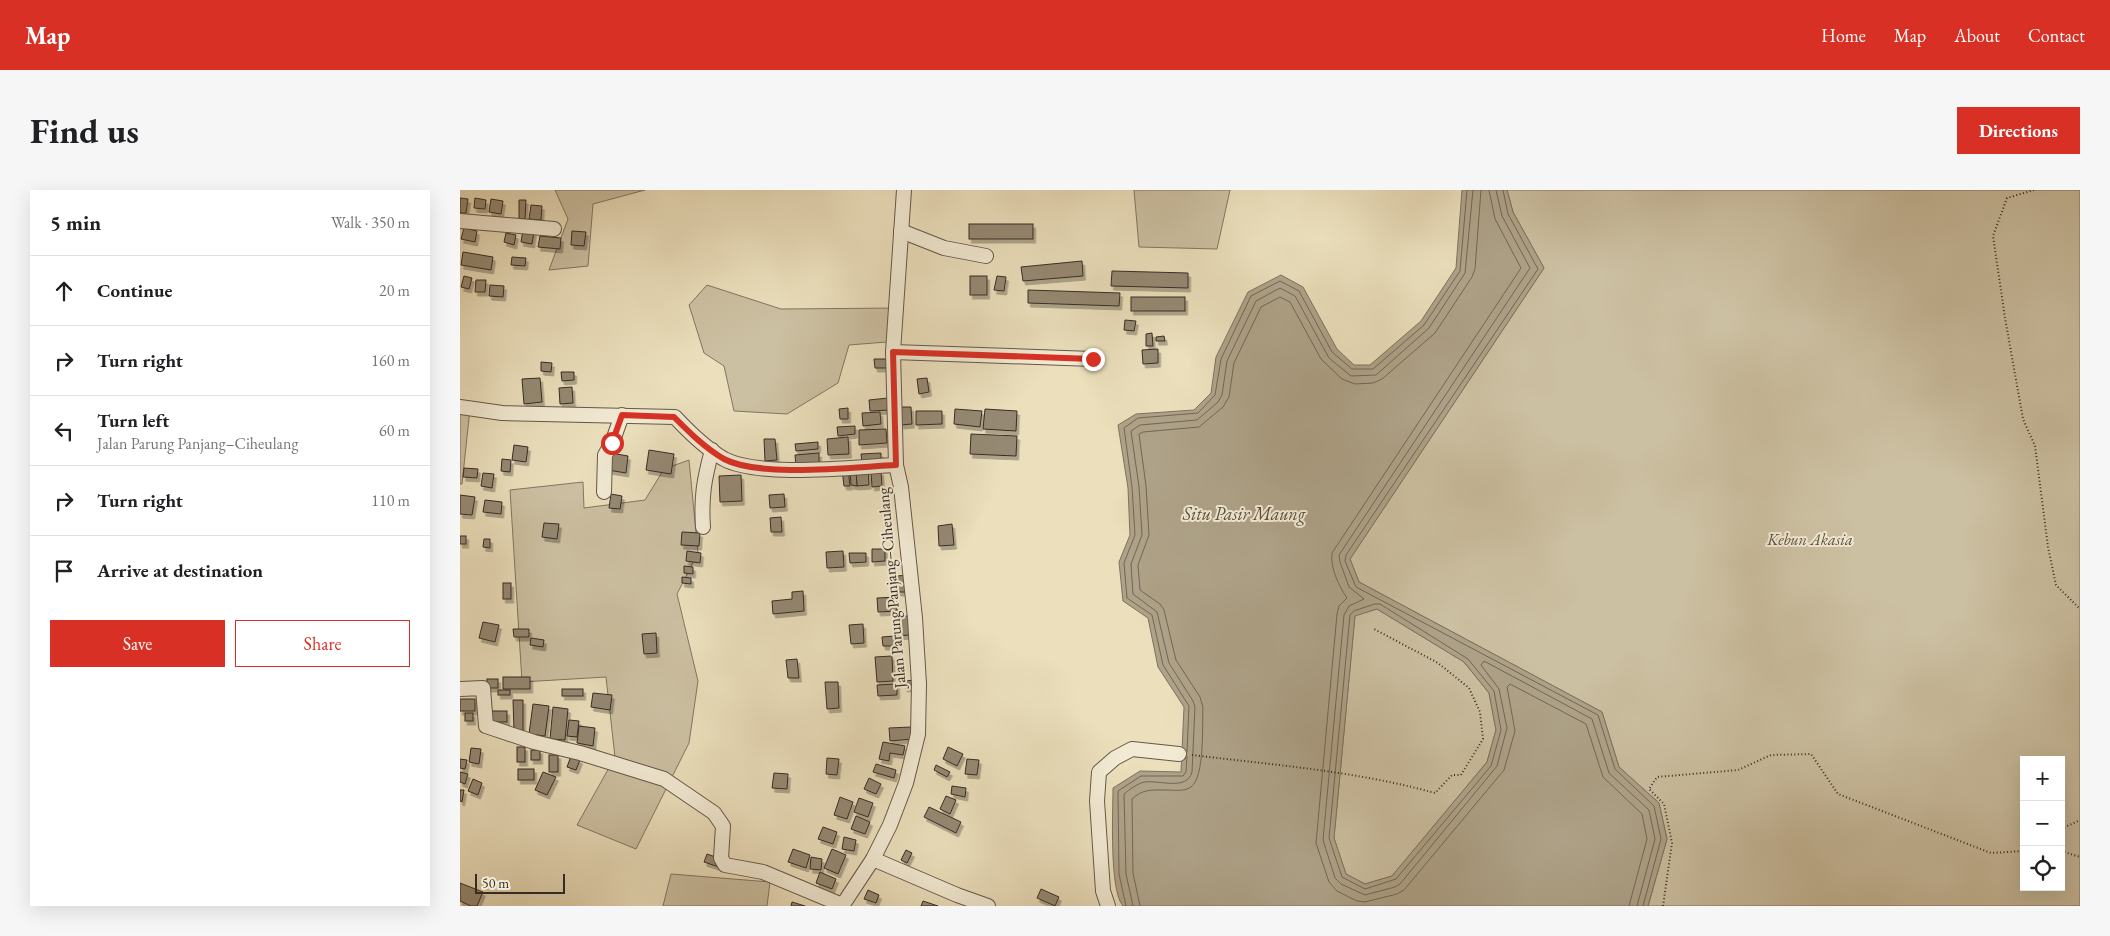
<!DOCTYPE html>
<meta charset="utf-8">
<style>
body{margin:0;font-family:"EB Garamond",serif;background:#f6f6f6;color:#202124}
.controls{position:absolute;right:15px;bottom:15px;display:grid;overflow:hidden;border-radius:0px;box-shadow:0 5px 20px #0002}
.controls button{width:45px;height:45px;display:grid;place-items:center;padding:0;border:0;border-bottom:1px solid #e0e0e0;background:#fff;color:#202124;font:25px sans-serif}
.scale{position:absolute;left:15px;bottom:12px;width:90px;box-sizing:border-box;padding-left:5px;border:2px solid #372b24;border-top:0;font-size:14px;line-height:18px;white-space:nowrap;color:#372b24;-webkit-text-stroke:4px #f2ead3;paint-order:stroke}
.stop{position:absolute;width:15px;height:15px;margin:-11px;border:4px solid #d93025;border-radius:50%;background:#fff}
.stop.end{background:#d93025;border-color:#fff;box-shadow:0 1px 5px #0008}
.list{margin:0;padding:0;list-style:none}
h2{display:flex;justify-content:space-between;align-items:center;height:65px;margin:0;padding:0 20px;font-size:21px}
h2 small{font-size:16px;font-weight:400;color:#757577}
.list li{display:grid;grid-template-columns:32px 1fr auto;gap:15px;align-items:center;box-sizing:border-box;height:70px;padding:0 20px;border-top:1px solid #e0e0e0}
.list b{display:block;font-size:19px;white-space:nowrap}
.list p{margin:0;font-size:16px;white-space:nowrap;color:#757577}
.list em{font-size:16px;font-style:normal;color:#757577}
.actions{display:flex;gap:10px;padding:15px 20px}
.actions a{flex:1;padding:11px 0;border:1px solid #d93025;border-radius:0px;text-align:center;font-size:18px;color:#d93025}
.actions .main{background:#d93025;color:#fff}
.icon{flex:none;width:28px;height:28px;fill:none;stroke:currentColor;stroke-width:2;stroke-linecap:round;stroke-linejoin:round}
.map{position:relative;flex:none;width:1620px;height:716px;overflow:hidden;border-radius:0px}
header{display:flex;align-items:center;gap:30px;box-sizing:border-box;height:70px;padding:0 25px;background:#d93025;color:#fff}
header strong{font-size:24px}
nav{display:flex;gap:28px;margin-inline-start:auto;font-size:18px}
.intro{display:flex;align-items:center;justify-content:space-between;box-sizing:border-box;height:120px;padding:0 30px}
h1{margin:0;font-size:35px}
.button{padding:12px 22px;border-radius:0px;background:#d93025;color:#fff;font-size:18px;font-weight:700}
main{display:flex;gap:30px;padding:0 30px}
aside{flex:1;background:#fff;border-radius:0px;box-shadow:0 5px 20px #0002}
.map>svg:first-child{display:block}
.green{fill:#ccc0a2;stroke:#827663;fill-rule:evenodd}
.water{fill:#aea288;stroke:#7e7260;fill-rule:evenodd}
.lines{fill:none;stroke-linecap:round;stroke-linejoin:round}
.shore{stroke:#726656;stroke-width:1}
.building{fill:#958973;stroke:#372b24;filter:url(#shadow)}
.minor-casing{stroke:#64584a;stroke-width:16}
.path{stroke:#372b24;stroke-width:2;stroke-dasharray:1 2.5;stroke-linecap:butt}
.minor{stroke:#f2ead3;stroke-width:14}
.route{stroke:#d93025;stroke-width:6}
.labels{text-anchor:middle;stroke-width:4;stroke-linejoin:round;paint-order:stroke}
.park-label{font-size:16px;font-style:italic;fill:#5c5044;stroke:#f2ead3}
.street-label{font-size:16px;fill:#372b24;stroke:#f2ead3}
.water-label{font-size:18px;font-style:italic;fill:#5b4f42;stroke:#f2ead3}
</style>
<header>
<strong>Map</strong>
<nav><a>Home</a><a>Map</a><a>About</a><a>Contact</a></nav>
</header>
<div class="intro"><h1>Find us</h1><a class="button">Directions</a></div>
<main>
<aside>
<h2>5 min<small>Walk · 350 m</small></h2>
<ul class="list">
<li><svg class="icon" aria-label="ahead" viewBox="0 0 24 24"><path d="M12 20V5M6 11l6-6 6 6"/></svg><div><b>Continue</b></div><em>20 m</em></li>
<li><svg class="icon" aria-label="right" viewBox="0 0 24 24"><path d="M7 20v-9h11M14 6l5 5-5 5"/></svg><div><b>Turn right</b></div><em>160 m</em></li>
<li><svg class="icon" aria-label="left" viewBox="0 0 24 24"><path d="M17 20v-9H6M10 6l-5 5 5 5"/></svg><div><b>Turn left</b><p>Jalan Parung Panjang–Ciheulang</p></div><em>60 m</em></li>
<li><svg class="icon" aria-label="right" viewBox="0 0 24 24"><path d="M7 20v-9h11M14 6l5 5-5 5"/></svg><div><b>Turn right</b></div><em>110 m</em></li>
<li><svg class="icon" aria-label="arrive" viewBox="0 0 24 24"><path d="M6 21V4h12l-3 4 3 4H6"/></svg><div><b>Arrive at destination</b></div></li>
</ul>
<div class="actions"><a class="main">Save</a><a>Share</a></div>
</aside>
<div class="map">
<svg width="1620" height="716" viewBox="0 0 1620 716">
<defs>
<filter id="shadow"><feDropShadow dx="2.5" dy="4" stdDeviation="0" flood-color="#0004"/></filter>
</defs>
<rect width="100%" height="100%" fill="#ebdfbc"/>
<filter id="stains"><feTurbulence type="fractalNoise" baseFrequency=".004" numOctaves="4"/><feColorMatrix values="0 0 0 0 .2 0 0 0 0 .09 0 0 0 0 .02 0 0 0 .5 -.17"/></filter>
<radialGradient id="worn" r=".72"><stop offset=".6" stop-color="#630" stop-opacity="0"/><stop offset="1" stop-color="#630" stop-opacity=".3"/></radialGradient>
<g class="green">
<polygon points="95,0 185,0 133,14 128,76 89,80 108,29"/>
<polygon points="674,0 770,0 757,59 679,57"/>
<path d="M1047 0H1620V716H1188L1207 649 1199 613 1159 577 1142 522 899 392 890 369 1084 78 1053 22ZM1564 570H1601V697H1564Z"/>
<polygon points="247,95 321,119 441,118 439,151 389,155 378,193 327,224 274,221 264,176 244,163 229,115"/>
<polygon points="0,216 10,219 2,294 0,294"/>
<polygon points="229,270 238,363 217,404 238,491 229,553 176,659 117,635 155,567 146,487 62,492 50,300 123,292 124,318 185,310 204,279"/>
<polygon points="917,419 1004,472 1029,503 1036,540 1027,572 932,686 905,694 886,684 874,648 895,425"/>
<polygon points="211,684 310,692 307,716 203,716"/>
</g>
<path class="water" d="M1002 0H1047L1053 22 1084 78 890 369 899 392 1142 522 1159 577 1199 613 1207 649 1188 716H663C649 700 653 621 653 598L680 581 721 582 724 517 698 477 688 428 663 411 659 372 670 345 668 298 658 235 676 224 734 220 751 203 756 167 788 102 821 85 843 97 877 159 894 175H910L961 131 996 78ZM917 419 1004 472 1029 503 1036 540 1027 572 932 686 905 694 886 684 874 648 895 426Z"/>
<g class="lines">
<g class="shore">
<path d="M1029 0 1035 29 1061 78 872 363C870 378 879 396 887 408L879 416 877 424 856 653 869 692 877 701 897 711 905 712 937 704 944 700 1044 580 1055 541 1047 497 1050 494 1126 534 1143 587 1182 624 1187 649 1169 716"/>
<polyline points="1036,0 1042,26 1070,78 879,365 880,372 889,397 904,409 889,416 884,425 863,650 875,688 881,694 905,705 935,697 940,694 1037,576 1047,538 1039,499 1021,475 1024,471 1132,529 1149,583 1189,620 1195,649 1177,716"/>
<polyline points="1043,0 1048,24 1078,79 886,365 885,371 896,397 1138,525 1155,579 1194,616 1201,649 1183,716"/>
<polygon points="915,414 920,414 1008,469 1034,501 1041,540 1031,576 936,689 905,699 882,687 869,648 890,425 894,421"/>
<polyline points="727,562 729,516 703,475 692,425 667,408 664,373 675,345 672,297 664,238 678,228 738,223 755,205 761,169 791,106 820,91 839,101 872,162 892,179 913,179 964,135 1000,81 1007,0"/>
<polyline points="666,716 659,684 658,601 681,586 723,586 726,582 727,566"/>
<path d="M673 716 666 684 664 604C669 600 678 593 685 592 700 590 727 601 732 582L735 517 733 511 709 473 697 422 673 404 671 374 682 345 679 297 671 241 680 235 737 230 758 212 762 205 767 171 796 111 820 98 835 106 869 168 891 186 916 185 969 138 1005 83 1013 0"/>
<path d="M680 716 673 683 672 609C683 599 691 600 705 600 713 600 724 602 731 597 745 587 742 534 743 517L740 507 716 470 704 420 700 414 680 400 678 375 689 345 686 296 679 244 683 242 739 237 763 217 769 207 774 173 801 117 820 107 830 112 861 169 882 189 895 194 913 193 922 189 975 143 1012 87 1015 79 1021 0"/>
</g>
</g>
<g class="building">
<polygon points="0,8 8,9 6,23 0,23"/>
<polygon points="15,8 26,10 25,19 14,18"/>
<polygon points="31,9 43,11 41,24 29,22"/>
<polygon points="59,10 66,10 65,29 59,29"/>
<polygon points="71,15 82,16 81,30 69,29"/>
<rect x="509" y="34" width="64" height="15"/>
<polygon points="4,38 17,41 15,52 1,49"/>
<polygon points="63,40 74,42 72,54 61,52"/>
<polygon points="112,41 126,42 124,56 111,55"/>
<polygon points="46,43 56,45 54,55 44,52"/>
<polygon points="80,46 101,48 100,59 78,57"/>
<polygon points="3,62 33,67 31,80 1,75"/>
<polygon points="52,67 66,68 65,76 51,75"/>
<polygon points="622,71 623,86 563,91 561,77"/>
<polygon points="652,81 728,83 728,98 651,96"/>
<polygon points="4,86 12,88 9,99 1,97"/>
<rect x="510" y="86" width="17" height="19"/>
<polygon points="537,86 546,87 544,101 534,100"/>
<polygon points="16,90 26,90 25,102 15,102"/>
<polygon points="30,95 44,96 43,107 29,106"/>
<polygon points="568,100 660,103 659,116 568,113"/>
<rect x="671" y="107" width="54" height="14"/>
<polygon points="665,130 676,131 674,141 664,140"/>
<polygon points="692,143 693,156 686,156 686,144"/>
<polygon points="704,146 705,151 696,151 696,147"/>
<polygon points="698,159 698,173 683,174 682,160"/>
<polygon points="414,169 429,169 430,178 415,178"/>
<polygon points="81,172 92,173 91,182 81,181"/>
<polygon points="101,182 114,182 114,190 102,191"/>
<polygon points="80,188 82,212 64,214 62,189"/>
<polygon points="467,188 469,202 459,204 457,189"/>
<polygon points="112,197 113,213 100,214 99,198"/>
<polygon points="428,208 429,220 410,221 409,210"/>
<polygon points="440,217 451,217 452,234 441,235"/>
<polygon points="388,218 388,229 380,229 379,219"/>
<polygon points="495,219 522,221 520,237 494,234"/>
<polygon points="525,219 557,221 556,241 523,239"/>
<polygon points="456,221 482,221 482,234 456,235"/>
<polygon points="420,222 421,234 403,236 402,223"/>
<polygon points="395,236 395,244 378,246 377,237"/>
<polygon points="426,239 427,253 399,255 399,240"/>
<polygon points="511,244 557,246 556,266 510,264"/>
<polygon points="388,247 389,264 368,265 367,249"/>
<polygon points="304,249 315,249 317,270 305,271"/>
<polygon points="358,252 358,259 336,261 335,254"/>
<polygon points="54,255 68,257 66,272 52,270"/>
<polygon points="189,260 214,264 211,284 186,280"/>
<polygon points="151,263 168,266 166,283 148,280"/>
<polygon points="359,263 359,274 336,276 335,265"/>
<polygon points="421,263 421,270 402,272 401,264"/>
<polygon points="42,269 51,270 50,282 41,281"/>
<polygon points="4,278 18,279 17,288 3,287"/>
<polygon points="388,279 390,296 384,296 382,280"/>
<polygon points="408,279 409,295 397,296 396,281"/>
<polygon points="390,280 396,281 397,296 391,295"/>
<polygon points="421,281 422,296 412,297 411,282"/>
<polygon points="23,283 34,284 32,298 21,296"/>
<polygon points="281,285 282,311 260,312 259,286"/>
<polygon points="151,304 162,306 160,319 149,318"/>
<polygon points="324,304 325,317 310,318 309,305"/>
<polygon points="0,305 15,307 12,325 0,324"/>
<polygon points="25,310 42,312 41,324 23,322"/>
<polygon points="321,327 322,342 311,342 310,328"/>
<polygon points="84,333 99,334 97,349 82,347"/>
<polygon points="492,334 494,355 479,356 478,336"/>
<polygon points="222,342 240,343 239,356 221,355"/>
<rect x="0" y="346" width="6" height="8"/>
<polygon points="24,349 30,349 30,358 23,357"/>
<polygon points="412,359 425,359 425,371 412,372"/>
<polygon points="227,361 241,363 240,373 226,371"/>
<polygon points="383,361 384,377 367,378 366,362"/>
<polygon points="389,363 406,363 406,372 390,373"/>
<polygon points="224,376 233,377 233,384 224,383"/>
<polygon points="449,385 450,402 438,402 437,386"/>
<polygon points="222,387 231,388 231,394 222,393"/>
<rect x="43" y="393" width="8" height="16"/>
<polygon points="343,401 344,421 313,424 312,411 332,409 332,402"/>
<polygon points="437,407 437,421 418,422 417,408"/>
<polygon points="435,426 449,426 450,445 436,446"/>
<polygon points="23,432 39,435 35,452 19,448"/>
<polygon points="403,434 404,453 391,454 389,435"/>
<polygon points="53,439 69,439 69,447 54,447"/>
<polygon points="196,443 197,463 184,464 182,444"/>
<polygon points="435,446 436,456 423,456 422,447"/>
<polygon points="71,448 84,450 83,457 70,455"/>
<polygon points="432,466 433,491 417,492 415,467"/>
<polygon points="337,469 339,488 328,488 326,470"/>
<rect x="43" y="487" width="27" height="12"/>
<rect x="27" y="489" width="11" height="9"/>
<polygon points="457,490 457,497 445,498 444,491"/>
<polygon points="365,492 378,492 379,518 367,519"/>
<polygon points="437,494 437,505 418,506 417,495"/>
<rect x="102" y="499" width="21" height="7"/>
<rect x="38" y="500" width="12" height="5"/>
<polygon points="133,503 152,505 150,520 131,517"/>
<rect x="0" y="509" width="15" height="12"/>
<polygon points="53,510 63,510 63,541 54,541"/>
<polygon points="73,514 89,516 85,546 69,544"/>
<polygon points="93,517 108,519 105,550 90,549"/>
<rect x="31" y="521" width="16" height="11"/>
<rect x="5" y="523" width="8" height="8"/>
<polygon points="109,530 119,531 117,547 107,546"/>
<polygon points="119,536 135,538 133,556 117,553"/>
<polygon points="451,537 452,549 430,551 429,538"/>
<polygon points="423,552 445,556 443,565 430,563 429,571 419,569"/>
<rect x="57" y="557" width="8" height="15"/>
<polygon points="488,557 503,564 497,576 483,569"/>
<polygon points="11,558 21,559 19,574 9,572"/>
<rect x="71" y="560" width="9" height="10"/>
<rect x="89" y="565" width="9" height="17"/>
<polygon points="111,566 120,570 116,580 107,577"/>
<polygon points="367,568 379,569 377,585 366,584"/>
<polygon points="0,569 7,570 5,579 0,578"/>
<polygon points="507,569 519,570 517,585 505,584"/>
<polygon points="416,574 436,580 434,588 413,582"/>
<polygon points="476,575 490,582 487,587 474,580"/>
<rect x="58" y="579" width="16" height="11"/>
<polygon points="0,582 8,584 5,594 0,592"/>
<polygon points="83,582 96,587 87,605 75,600"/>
<polygon points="314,583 328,584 327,599 312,598"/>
<polygon points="409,588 421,594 416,604 404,599"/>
<polygon points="13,589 22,593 18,605 8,601"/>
<polygon points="492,596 506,598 505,607 491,604"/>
<polygon points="0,600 4,600 2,612 0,611"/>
<polygon points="486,606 496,610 490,624 480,619"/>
<polygon points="380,607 393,612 387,629 374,625"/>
<polygon points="399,608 413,613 408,627 394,622"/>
<polygon points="469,617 501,632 496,643 464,627"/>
<polygon points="396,626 410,632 405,644 391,639"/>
<polygon points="363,637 377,642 373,654 358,649"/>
<polygon points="384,647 396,650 394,661 382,659"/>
<polygon points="333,659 350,665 346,678 328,672"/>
<polygon points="372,659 386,665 378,684 364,678"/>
<polygon points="446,660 452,663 447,673 441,670"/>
<polygon points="247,664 261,669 259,677 244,672"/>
<polygon points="351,667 362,669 361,680 350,679"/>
<polygon points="360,682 376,689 372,699 356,693"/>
<polygon points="0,693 23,702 17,716 11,716 0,711"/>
<polygon points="581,699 599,707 595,716 577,708"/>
<polygon points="408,700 419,705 416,713 404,709"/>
<polygon points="463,711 478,716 461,716"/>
<polygon points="332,712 345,716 331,716"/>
</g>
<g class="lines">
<g class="minor-casing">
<g id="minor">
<polyline points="0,31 94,39"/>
<polyline points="441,41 484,58 526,66"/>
<polyline points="433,162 633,169"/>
<path d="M0 217 42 223 215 227C229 242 245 258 264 269 300 288 393 277 436 275"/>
<polyline points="144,302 145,265 152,253 162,225"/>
<path d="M243 337C241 307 244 290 252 260"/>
<polyline points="0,499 23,498 26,536 74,552 120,563 204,589 254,623 263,636 261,668 265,675 303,682 382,715"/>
<polyline points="413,669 497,705 528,716"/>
<polyline points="382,716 413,669 430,635 446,593 458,544 459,494 455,428 441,297 436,275 433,162 444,0"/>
<polyline points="648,716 643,701 637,611 639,582 655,568 672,559 719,564"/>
</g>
</g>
<g class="path">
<polyline points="1574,0 1547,8 1533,46 1545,128 1563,229 1575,256 1588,357 1596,395 1620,419"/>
<path d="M732 565C814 575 896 581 975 603L992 585H1001L1023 549 1020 522 1009 498 978 473 914 439"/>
<polyline points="1601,639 1620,630"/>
<polyline points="1601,661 1620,667"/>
<polyline points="1203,716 1212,653 1204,614 1189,599 1197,587 1278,580 1311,565 1351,564 1378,604 1531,663 1564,661"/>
</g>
<use href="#minor" class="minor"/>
</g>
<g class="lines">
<path class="route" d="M152 253 162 225 214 227C229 242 245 258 264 269 300 288 393 277 436 275L433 162 633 169"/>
</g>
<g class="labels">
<g class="park-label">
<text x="1350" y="355">Kebun Akasia</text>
</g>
<g class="street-label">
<text transform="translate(431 398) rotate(-95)" y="6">Jalan Parung Panjang–Ciheulang</text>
</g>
<g class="water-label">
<text x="784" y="330">Situ Pasir Maung</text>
</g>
</g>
<rect width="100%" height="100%" filter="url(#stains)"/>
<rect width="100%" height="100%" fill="url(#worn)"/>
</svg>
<div class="controls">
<button>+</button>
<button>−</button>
<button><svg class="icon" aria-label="locate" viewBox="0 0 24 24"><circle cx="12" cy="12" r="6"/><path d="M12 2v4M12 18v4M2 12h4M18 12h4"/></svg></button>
</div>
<div class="scale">50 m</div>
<div class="stop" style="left:152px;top:253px"></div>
<div class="stop end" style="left:633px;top:169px"></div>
</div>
</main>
